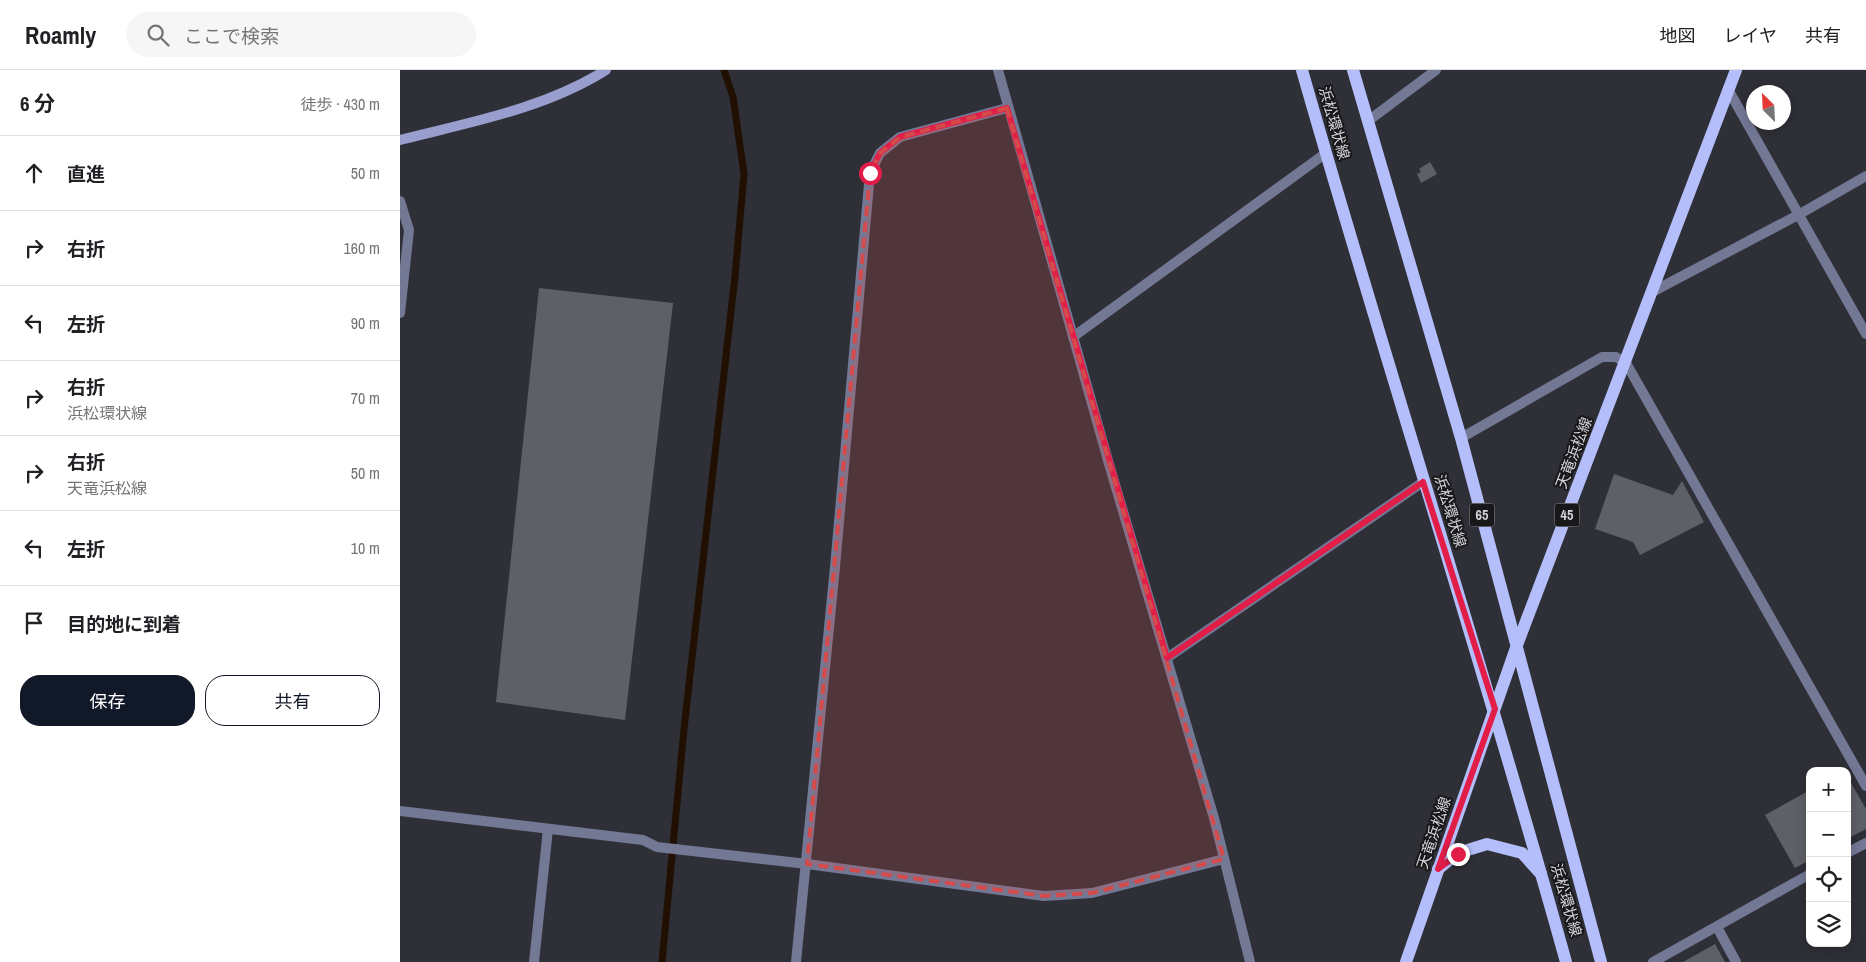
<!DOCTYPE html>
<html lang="ja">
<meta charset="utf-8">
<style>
body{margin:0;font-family:"Archivo Narrow","Noto Sans JP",sans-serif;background:#f6f6f6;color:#202124}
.controls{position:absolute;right:15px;bottom:15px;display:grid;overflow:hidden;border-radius:10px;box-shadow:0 2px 12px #0003}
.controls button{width:45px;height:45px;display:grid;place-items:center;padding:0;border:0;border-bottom:1px solid #e0e0e0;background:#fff;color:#202124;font:25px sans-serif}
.compass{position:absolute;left:1346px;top:15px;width:45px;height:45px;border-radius:50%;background:#fff;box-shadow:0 2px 12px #0003;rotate:336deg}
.stop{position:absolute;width:15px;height:15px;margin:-11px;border:4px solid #e11d48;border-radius:50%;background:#fff}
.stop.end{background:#e11d48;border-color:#fff;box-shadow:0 1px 5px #0008}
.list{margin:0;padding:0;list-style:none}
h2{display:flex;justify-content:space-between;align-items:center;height:65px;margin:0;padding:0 20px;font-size:21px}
h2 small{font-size:16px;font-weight:400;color:#757577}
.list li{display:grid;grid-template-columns:32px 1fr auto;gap:15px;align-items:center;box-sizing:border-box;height:75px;padding:0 20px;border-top:1px solid #e0e0e0}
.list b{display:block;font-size:19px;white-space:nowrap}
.list p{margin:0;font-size:16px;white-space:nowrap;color:#757577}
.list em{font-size:16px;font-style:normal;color:#757577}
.actions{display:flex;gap:10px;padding:15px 20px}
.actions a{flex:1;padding:11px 0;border:1px solid #111827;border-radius:20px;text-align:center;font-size:18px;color:#111827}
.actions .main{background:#111827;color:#fff}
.icon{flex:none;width:28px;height:28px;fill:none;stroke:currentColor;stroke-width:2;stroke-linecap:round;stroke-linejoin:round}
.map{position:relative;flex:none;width:1466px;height:892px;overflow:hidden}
header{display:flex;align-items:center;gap:30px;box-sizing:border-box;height:70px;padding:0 25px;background:#fff;border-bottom:1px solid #e0e0e0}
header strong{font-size:24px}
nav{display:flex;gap:28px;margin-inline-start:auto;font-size:18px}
.search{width:350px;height:45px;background:#f6f6f6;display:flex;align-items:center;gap:12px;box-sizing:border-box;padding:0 18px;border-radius:28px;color:#757577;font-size:19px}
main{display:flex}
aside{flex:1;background:#fff}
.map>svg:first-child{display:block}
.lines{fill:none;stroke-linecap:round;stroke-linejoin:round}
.stream{stroke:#211001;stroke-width:7}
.building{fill:#5e6067}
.street{stroke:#737895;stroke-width:10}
.secondary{stroke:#989fce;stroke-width:10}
.primary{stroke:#b4befa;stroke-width:12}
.route{stroke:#e11d48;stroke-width:6}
.marked{fill:#d54a4b;fill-opacity:0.2;stroke:#d54a4b;stroke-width:4;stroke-dasharray:10 6;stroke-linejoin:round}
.labels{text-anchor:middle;stroke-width:4;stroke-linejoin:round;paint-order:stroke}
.shield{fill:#18181b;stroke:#9b9c9f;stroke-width:1}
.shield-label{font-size:14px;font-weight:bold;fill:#d3d4d8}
.street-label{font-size:15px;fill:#d3d4d8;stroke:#18181b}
</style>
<header>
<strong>Roamly</strong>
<div class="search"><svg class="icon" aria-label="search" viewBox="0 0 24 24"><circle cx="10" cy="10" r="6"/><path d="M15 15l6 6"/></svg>ここで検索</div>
<nav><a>地図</a><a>レイヤ</a><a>共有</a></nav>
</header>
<main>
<aside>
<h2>6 分<small>徒歩 · 430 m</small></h2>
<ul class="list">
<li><svg class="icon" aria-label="ahead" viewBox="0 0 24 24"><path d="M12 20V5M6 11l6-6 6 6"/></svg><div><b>直進</b></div><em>50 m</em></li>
<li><svg class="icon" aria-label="right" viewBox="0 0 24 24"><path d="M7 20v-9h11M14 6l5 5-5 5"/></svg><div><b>右折</b></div><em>160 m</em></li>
<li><svg class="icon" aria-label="left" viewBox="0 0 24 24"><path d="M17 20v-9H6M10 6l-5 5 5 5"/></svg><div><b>左折</b></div><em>90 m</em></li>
<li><svg class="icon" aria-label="right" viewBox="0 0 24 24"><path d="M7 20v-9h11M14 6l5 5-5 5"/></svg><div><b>右折</b><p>浜松環状線</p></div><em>70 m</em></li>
<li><svg class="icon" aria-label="right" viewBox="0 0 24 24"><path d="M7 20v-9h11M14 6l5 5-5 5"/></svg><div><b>右折</b><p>天竜浜松線</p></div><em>50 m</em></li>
<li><svg class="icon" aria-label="left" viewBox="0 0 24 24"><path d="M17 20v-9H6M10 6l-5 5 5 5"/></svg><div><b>左折</b></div><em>10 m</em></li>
<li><svg class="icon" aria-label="arrive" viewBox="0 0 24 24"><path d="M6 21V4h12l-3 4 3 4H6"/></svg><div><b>目的地に到着</b></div></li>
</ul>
<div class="actions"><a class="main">保存</a><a>共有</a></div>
</aside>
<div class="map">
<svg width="1466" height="892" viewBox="0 0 1466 892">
<rect width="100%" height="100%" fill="#2f3037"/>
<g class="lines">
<polyline class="stream" points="262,892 284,659 335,206 344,104 333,27 324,0"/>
</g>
<g class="building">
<polygon points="1030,92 1037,104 1021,113 1017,104 1021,102 1019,99"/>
<polygon points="139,218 273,233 225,650 96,632"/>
<polygon points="1214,404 1273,425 1282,411 1304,452 1240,485 1233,472 1195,459"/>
<polygon points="1447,706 1466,739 1466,759 1447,769"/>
<polygon points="1410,720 1410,790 1395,798 1365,745"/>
<polygon points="1315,874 1325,892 1283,892"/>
</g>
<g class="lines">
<g class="street">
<polyline points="598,0 709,394 814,748 850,892"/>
<polyline points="1329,21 1466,264"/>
<polyline points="968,51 1036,0"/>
<polyline points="0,131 9,160 0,243"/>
<polyline points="1252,222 1398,145 1466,106"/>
<polyline points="673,267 926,83"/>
<polyline points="1061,368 1202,287 1216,287 1226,293 1466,716"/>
<polyline points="767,588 1023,412"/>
<polyline points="0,741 243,770 257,777 407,794 644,826 692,823 824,789"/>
<polyline points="1447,783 1466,773"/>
<polyline points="1317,857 1336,892"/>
<polyline points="134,892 148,759"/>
<polyline points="396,892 435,497 470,103 480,83 500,67 607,38"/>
<polyline points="1253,892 1410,804"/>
</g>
<path class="secondary" d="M0 70C70 52 144 39 206 0"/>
<g class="primary">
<path d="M902 0C987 298 1083 593 1166 892"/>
<polyline points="953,0 1061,368 1201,892"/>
<polyline points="1038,799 1058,783 1087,774 1122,783 1141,804"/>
<polyline points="1006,892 1117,575 1336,0"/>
</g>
</g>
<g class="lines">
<polyline class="route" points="470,103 480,83 500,67 607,38 767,588 1023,412 1095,639 1038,799 1058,784"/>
</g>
<path class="marked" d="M607 38 824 789 692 823 644 826 407 794 470 103 480 83 500 67Z"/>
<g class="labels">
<g class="shield">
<rect x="1069.5" y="433.5" width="25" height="23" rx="4"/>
<rect x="1154.5" y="433.5" width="25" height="23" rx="4"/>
</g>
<g class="shield-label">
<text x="1082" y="450">65</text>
<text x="1167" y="450">45</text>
</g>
<g class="street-label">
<text transform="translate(934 53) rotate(74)" y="5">浜松環状線</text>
<text transform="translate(1174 383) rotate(-69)" y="5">天竜浜松線</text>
<text transform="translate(1050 441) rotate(73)" y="5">浜松環状線</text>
<text transform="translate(1034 763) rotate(-71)" y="5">天竜浜松線</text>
<text transform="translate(1166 830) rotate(74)" y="5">浜松環状線</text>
</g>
</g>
</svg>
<div class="controls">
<button>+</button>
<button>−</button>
<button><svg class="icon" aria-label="locate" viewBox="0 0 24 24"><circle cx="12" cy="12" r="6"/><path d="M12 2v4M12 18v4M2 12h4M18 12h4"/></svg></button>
<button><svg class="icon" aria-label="layers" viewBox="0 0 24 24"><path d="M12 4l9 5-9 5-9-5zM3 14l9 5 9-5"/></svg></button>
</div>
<svg class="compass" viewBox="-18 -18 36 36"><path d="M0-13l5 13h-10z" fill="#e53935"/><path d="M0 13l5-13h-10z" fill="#757577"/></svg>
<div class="stop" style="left:470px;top:103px"></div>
<div class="stop end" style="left:1058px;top:784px"></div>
</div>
</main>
